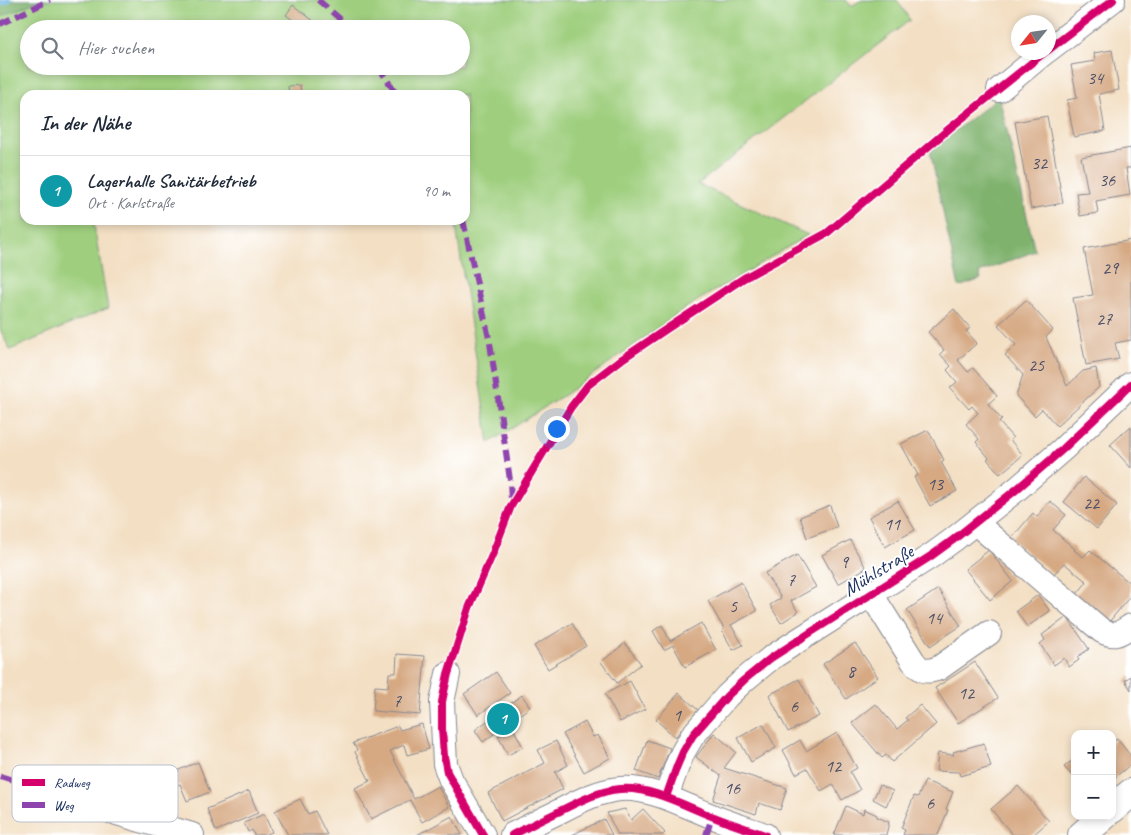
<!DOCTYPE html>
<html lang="de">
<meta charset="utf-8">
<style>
body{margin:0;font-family:Caveat,sans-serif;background:#f2f2f3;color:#1f2937}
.controls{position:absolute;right:15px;bottom:15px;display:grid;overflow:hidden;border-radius:10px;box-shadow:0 2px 8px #0003}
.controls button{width:45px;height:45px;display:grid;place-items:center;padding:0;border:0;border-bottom:1px solid #e0e1e3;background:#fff;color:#1f2937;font:25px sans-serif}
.compass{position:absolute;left:1011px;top:15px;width:45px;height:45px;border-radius:50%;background:#fff;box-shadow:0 2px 8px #0003;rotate:240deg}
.you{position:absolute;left:556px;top:428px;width:18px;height:18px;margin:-12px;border:4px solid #fff;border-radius:50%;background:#1a73e8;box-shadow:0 0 0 8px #1a73e833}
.badge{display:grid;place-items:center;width:32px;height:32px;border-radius:50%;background:#b45309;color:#fff;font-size:16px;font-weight:700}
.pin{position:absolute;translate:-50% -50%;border:2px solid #fff;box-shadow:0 1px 5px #0006}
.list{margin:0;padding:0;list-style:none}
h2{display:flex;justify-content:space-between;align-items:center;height:65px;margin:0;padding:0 20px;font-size:21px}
h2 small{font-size:16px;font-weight:400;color:#747a83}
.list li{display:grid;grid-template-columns:32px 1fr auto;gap:15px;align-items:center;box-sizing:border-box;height:70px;padding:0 20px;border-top:1px solid #e0e1e3}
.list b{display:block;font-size:19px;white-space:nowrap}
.list p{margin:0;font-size:16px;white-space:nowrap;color:#747a83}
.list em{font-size:16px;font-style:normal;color:#747a83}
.icon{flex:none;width:28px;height:28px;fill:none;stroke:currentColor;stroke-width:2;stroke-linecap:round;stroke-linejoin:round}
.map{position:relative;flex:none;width:1131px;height:835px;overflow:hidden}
.search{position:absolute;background:#fff;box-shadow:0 2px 8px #0003;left:20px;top:20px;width:450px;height:55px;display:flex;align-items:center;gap:12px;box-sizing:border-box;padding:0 18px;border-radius:28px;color:#747a83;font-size:19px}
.panel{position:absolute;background:#fff;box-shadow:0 2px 8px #0003;left:20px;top:90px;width:450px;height:135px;border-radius:15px}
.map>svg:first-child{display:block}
.green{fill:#9fcf7e;stroke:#5d7f6e;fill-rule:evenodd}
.forest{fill:#7fb26d;stroke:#4d7066}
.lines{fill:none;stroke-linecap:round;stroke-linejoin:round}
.stream{stroke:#6eb7e6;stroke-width:6}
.building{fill:#d6a983}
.street-casing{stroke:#878790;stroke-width:26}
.secondary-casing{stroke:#878790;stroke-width:30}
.street{stroke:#fff;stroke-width:24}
.secondary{stroke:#fff;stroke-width:28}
.quiet{stroke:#8e44ad;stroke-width:6;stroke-dasharray:12 6;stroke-linecap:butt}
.cycleway-casing{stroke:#fff;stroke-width:11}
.cycleway{stroke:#d6006c;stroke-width:8}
.labels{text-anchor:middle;stroke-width:4;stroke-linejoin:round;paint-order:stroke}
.number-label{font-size:18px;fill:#4a4e67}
.street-label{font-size:20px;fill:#1b2f5e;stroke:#fff}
.key{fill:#fff;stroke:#bbc1cf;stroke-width:1}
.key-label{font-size:14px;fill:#1b2f5e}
</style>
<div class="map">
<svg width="1131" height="835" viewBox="0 0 1131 835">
<rect width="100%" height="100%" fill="#fff"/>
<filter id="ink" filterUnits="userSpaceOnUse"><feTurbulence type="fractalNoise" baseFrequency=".02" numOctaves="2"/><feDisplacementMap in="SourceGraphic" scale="10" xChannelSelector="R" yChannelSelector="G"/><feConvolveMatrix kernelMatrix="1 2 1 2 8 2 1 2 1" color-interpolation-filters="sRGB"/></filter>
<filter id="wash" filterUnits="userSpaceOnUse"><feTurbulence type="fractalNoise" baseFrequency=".0096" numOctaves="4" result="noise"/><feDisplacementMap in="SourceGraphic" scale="20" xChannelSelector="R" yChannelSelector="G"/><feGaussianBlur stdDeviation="1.12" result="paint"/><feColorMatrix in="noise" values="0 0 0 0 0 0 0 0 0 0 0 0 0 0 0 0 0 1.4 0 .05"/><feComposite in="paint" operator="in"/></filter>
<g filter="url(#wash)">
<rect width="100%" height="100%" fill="#f3dfc3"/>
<path class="green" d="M39 0H846L851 6 862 0H897L910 20 698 184 808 235 687 307 567 393 489 443 455 220H465V95H25V220H93L108 308 10 350 0 329V17ZM29 29H461V66H29Z"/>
<g class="forest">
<polygon points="0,0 39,0 0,17"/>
<polygon points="999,96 1035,251 979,273 981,279 959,287 930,151"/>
</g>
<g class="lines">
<polyline class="stream" points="0,4 8,0"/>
</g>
<g id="blocks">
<g class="building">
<polygon points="293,5 324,29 305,29 286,15"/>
<polygon points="1112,50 1119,90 1099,94 1105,131 1074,137 1067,100 1077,98 1071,65 1095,61 1094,53"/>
<polygon points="300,85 301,95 289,95 288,86"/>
<polygon points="1047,116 1063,203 1031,209 1015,122"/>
<polygon points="1131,148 1131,168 1126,168 1130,195 1096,201 1098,213 1080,216 1076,193 1088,192 1081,157"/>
<polygon points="1131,240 1131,340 1115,343 1119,359 1086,365 1073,298 1093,295 1084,249"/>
<polygon points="1026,300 1053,330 1046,337 1067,386 1083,371 1096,368 1099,387 1057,426 1042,409 1035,416 1016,396 1023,375 1005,355 1016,345 998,325"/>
<polygon points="954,309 970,328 966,331 977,343 958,360 968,372 973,368 997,396 988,404 1002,420 999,422 1013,438 1010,440 1023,455 1000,474 987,459 989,458 976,442 979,439 966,424 978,413 972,406 969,409 950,388 957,382 947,370 951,366 940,354 944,350 928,332"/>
<polygon points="1131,426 1131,468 1110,445"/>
<polygon points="928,430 944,460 941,462 957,491 930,506 914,477 918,475 901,444"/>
<polygon points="1084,477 1117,505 1097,529 1064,502"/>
<polygon points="898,501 915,530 885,547 869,517"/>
<polygon points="1050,501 1066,515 1053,530 1075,549 1074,550 1083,557 1090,550 1131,584 1131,595 1109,622 1076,595 1087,582 1064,563 1054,574 1011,539 1033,513 1037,517"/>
<polygon points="830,505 837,527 807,538 800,517"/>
<polygon points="850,540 866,568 838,584 822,555"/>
<polygon points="989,550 1013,581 990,600 965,569"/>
<polygon points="797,555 816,587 791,601 798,612 781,623 770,605 781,598 765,573"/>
<polygon points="741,582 757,611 731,625 743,645 733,650 722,631 724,629 708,601"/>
<polygon points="938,589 961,626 930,646 907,610"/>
<polygon points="1038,595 1050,611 1027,627 1016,611"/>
<polygon points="1067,617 1089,649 1077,657 1079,660 1069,667 1064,658 1054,665 1040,644 1045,640 1042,635"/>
<polygon points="572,623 586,646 548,669 534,646"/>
<polygon points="701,623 716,650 685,667 673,645 664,650 653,631 662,625 670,641"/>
<polygon points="625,643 641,664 617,683 601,662"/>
<polygon points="855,643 878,677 846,699 823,664"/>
<polygon points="397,654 425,656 420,715 373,711 375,686 388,687 389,673 396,673"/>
<polygon points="975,662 998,698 958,723 935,688"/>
<polygon points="496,672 510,693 478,715 464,694"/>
<polygon points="1131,676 1131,690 1125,680"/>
<polygon points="799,679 819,716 788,732 769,695"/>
<polygon points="630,681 645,709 620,722 605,694"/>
<polygon points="679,693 698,710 675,737 656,720"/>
<polygon points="522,695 530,707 483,742 475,730"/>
<polygon points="876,704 897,729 908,720 905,718 920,705 936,724 892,762 886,755 882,758 852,723"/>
<polygon points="585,722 593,737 598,735 610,758 584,772 563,734"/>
<polygon points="422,724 429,749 407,755 404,745 390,751 414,799 438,786 449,807 422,822 410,800 371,819 355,788 370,781 355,752 357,750 353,743 398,726 400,730"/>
<polygon points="763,724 776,748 751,762 738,738"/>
<polygon points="513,728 523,747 508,755 498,736"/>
<polygon points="714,733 736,752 724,768 787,788 780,810 759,803 756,814 713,800 721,776 696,757"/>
<polygon points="837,733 857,768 850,772 860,790 842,800 833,784 821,791 807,768 796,774 783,750 800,740 806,751"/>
<polygon points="1117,739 1131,756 1131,764 1113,779 1112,742"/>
<polygon points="647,740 670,748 658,779 636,771"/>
<polygon points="556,741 568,765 555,772 563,789 502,821 488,793 545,763 538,750"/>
<polygon points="984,743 991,767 960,776 959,772 936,771 938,753 954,755 953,752"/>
<polygon points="1075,758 1075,779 1064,767"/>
<polygon points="198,762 210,792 187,801 180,784 174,786 169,774"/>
<polygon points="925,781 953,792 946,809 948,810 938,835 903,835 905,830 901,828 914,796 918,797"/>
<polygon points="880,785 893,791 886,806 873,799"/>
<polygon points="1018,786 1049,821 1033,835 1013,835 991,809"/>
<polygon points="249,791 258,813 216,831 207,809"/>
<polygon points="300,799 308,814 315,811 327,835 288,835 275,811"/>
<polygon points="846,806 863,814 864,809 877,815 877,817 889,822 886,835 834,835"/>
<polygon points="625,809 631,820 643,809 665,833 663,835 618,835 607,813"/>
<polygon points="264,814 272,832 264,835 254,835 252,830 248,832 244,823"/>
<polygon points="452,816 462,835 417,835 430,828"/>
<polygon points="604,819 612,835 572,835"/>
</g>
</g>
</g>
<g filter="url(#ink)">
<use href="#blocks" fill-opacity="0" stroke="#878790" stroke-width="1"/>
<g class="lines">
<g class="street-casing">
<g id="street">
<polyline points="1048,50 1113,0"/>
<polyline points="999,90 1045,52"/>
<path d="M976 522 985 531 1102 631C1115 638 1120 633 1131 626"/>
<path d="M871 594 913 661C921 671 926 673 939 668L989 633"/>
<polyline points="448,674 442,702 445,764 451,780 483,835"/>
<polyline points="666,797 677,766 683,752 693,735 727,696 744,680 771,658 802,638 931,556 953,540 1017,489 1063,449 1131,384"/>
<polyline points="110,811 192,835"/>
<path d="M512 835C526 828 541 820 556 813 576 803 597 791 620 789 650 786 687 807 714 817 731 824 748 829 765 835"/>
</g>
</g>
<g class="secondary-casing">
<g id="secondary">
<polyline points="1112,809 1131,793"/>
<polyline points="1082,835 1104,816"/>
</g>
</g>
<use href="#street" class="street"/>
<use href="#secondary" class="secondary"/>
<g class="quiet">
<polyline points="318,0 352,29"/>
<polyline points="0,24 50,0"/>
<polyline points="378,66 397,95"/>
<polyline points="463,220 490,343 510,480 511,503"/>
<polyline points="0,776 110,811"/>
<polyline points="706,835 712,817"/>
</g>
<g class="cycleway-casing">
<g id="cycleway">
<polyline points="1048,50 1113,0"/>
<polyline points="666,797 677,766 683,752 693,735 727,696 744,680 771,658 802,638 931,556 953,540 1017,489 1063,449 1131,384"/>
<polyline points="483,835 447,772 444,756 442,729 442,702 444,692 448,674 469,608 493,553 511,506 571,407 588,385 622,359 668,328 744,278 827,233 950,128 1045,52"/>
<path d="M512 835C526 828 541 820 556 813 576 803 597 791 620 789 650 786 687 807 714 817 731 824 748 829 765 835"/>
</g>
</g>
<use href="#cycleway" class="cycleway"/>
</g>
</g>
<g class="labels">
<g class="number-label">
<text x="1095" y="84">34</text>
<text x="1039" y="169">32</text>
<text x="1107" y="186">36</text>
<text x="1110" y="274">29</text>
<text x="1104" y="325">27</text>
<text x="1036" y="371">25</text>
<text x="935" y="490">13</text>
<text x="1091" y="509">22</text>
<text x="892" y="530">11</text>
<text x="844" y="568">9</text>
<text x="791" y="586">7</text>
<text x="733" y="612">5</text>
<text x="934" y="624">14</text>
<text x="851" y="677">8</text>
<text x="966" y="699">12</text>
<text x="397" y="707">7</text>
<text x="794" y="712">6</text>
<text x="677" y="721">1</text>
<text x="833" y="772">12</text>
<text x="732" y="794">16</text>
<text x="930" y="809">6</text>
</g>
<g class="street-label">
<text transform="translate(878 570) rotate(-32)" y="7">Mühlstraße</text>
</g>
</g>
<rect x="12" y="765" width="166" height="57" rx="8" class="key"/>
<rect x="22" y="779" width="23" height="7" fill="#d6006c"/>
<rect x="22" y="802" width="23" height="6" fill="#8e44ad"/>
<g class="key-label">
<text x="54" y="787">Radweg</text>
<text x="54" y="810">Weg</text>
</g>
</svg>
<div class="controls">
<button>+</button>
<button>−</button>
</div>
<svg class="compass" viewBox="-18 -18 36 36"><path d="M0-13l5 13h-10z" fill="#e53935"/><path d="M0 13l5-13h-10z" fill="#747a83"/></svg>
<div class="you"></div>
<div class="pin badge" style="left:503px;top:719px;background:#0f9aa8">1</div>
<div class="search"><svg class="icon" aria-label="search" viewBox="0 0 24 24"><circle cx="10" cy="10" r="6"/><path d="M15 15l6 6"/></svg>Hier suchen</div>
<section class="panel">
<h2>In der Nähe<small></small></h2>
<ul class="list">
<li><span class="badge" style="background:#0f9aa8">1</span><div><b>Lagerhalle Sanitärbetrieb</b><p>Ort · Karlstraße</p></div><em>90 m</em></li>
</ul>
</section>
</div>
